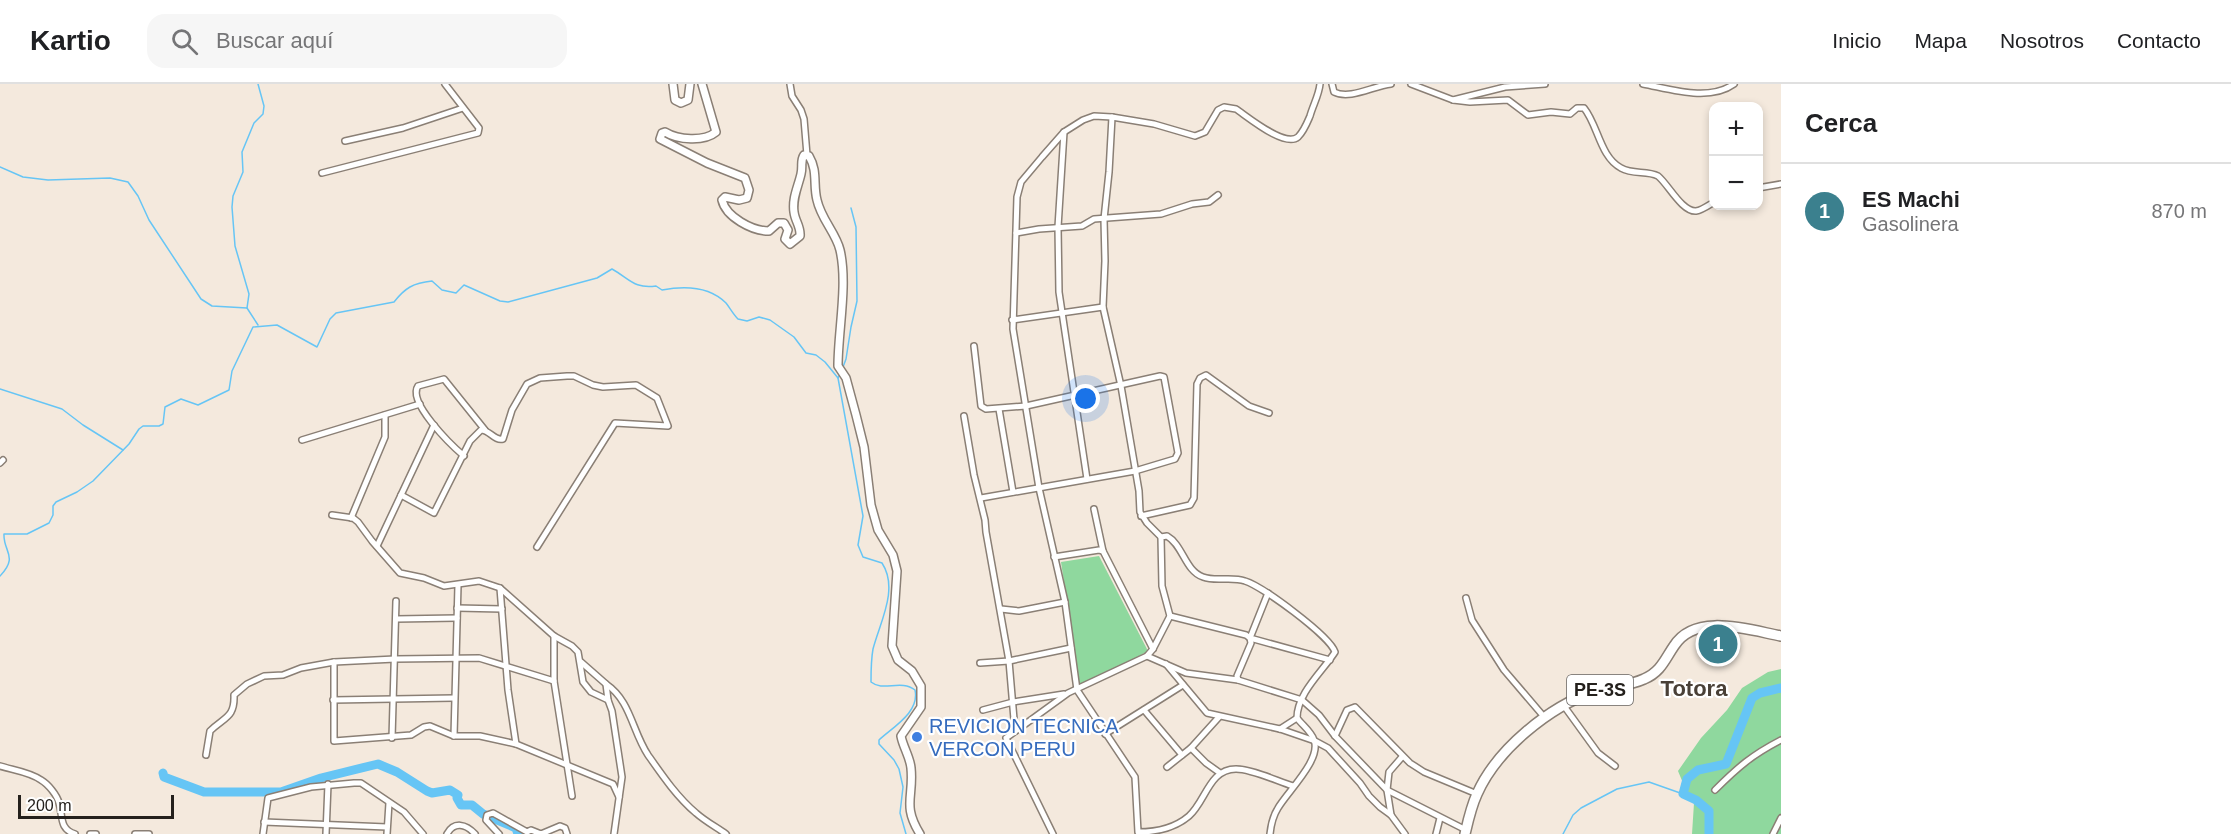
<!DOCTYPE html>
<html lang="es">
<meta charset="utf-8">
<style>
body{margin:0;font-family:Arial,sans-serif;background:#f6f6f6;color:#202124}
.controls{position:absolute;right:18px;top:18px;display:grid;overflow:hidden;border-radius:12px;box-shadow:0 3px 9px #0003}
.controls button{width:54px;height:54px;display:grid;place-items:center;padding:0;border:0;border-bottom:2px solid #e0e0e0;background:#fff;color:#202124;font:30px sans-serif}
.scale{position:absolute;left:18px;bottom:15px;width:156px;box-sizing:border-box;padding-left:6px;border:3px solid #24201c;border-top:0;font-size:16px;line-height:21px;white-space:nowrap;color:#24201c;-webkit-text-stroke:4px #fff;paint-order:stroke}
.you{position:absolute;left:1086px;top:315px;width:21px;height:21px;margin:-15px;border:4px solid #fff;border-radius:50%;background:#1a73e8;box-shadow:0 0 0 9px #1a73e833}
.badge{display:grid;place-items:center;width:39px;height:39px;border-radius:50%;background:#3b808e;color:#fff;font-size:20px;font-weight:700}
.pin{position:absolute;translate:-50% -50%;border:3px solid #fff;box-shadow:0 2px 6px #0006}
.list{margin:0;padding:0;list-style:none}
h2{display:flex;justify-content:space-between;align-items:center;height:78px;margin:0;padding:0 24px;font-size:26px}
h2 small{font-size:20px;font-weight:400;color:#757577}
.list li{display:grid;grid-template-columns:39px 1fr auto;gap:18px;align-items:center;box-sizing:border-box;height:96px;padding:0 24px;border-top:2px solid #e0e0e0}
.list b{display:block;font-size:22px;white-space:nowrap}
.list p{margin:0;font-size:20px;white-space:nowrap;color:#757577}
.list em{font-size:20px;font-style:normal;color:#757577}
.icon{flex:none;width:33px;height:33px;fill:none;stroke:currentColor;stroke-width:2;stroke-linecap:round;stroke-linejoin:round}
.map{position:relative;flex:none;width:1781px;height:750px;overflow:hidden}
header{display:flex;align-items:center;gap:36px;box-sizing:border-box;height:84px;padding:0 30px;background:#fff;border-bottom:2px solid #e0e0e0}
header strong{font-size:28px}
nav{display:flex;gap:33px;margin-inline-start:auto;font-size:21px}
.search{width:420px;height:54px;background:#f6f6f6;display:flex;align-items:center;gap:15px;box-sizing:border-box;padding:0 21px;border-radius:18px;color:#757577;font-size:22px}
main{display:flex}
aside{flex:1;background:#fff}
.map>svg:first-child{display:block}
.green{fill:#8fd89e}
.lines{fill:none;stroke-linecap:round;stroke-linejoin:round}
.stream{stroke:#66c5f5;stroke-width:1.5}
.river{stroke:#66c5f5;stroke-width:9}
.minor-casing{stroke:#8a7f75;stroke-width:8}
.tertiary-casing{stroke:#8a7f75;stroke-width:10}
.trunk-casing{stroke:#8a7f75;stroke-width:12}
.minor{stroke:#fff;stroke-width:5}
.tertiary{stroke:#fff;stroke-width:7}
.trunk{stroke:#fff;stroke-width:9}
.shop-dot{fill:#3f7fe0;stroke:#fff;stroke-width:2}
.labels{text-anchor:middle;stroke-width:4.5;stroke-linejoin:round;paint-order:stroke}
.shield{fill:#fff;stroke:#666360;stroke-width:1.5}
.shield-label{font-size:18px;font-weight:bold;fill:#24201c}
.shop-label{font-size:20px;fill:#366cbe;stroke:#fff;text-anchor:start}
.quarter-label{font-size:22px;font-weight:bold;fill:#494037;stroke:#fff}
</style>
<header>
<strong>Kartio</strong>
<div class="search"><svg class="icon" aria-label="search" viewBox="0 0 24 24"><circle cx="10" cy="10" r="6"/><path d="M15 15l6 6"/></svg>Buscar aquí</div>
<nav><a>Inicio</a><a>Mapa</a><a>Nosotros</a><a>Contacto</a></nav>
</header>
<main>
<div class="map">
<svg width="1781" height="750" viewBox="0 0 1781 750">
<rect width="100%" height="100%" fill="#f4e9dd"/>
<g class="green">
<polygon points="1099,472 1148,567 1080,604 1061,478"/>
<polygon points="1781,585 1781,750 1692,750 1694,719 1688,711 1678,687 1701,654 1727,626 1742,604 1768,588"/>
</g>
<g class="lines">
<g class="stream">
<polyline points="0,83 23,93 48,96 110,94 128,98 138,112 149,136 201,215 212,222 247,224 258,241"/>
<polyline points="247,224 249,210 235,162 232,123 233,112 243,88 242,68 254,39 263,30 264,22 258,0"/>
<polyline points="843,283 846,275 851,243 857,217 856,143 851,124"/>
<path d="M840 290 838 294 863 432 858 461 863 473 882 479C899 505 880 538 873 565 871 576 871 587 871 598 883 608 901 595 915 606 920 628 893 643 879 656V660L894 676 899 685 903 703 900 729 906 750"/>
<polyline points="0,305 62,325 83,341 123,366"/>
<path d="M0 492C19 472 3 468 4 450H27L49 439 53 431V422L56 418 77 408 93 397 129 360 139 345 143 342H159L163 340 165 323 181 315 198 321 229 306 232 287 253 243 277 241 317 263 330 235 336 229 394 218C405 204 413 199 432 197L442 206 456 209 464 201 500 217 508 218 597 194 612 185C630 195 634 205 656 202L662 206C683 202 709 202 726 219 730 224 733 230 738 235L747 237 759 233 770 236 794 253 806 269 816 271 825 278 838 294"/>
<polyline points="1563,750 1573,731 1581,724 1617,705 1649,698 1683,710"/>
</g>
<g class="river">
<polyline points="163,689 164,693 204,708 281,708 321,694 378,680 397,688 427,707 432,709 450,706 458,711 457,714 461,721 472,721 483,730 516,744 518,750"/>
<polyline points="1709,750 1709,727 1696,716 1683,710 1687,695 1698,686 1726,680 1752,614 1760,609 1781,604"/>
</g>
<g class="minor-casing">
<g id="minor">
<polyline points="790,0 792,12 801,26 804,35 807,71"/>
<path d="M1332 0 1334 8C1350 16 1373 2 1391 0"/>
<polyline points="1411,0 1453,16 1505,3 1545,0"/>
<path d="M1643 0C1670 5 1709 18 1734 0"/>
<path d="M1453 16 1470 18 1508 16 1528 31 1551 28 1570 30 1577 24H1584C1598 41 1600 73 1621 84 1633 91 1647 86 1658 92 1668 100 1682 128 1696 127 1702 126 1709 121 1714 118"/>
<polyline points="1112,33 1109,88 1104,135 1105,177 1103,223 1121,302 1139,407 1140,428 1147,439 1161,453"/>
<polyline points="1064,48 1058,143 1059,208 1087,395"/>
<polyline points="345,57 403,44 463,24"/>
<polyline points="322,89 478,49 479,44 445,0"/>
<polyline points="1758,104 1781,100"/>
<polyline points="1016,149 1039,145 1082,142 1094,135 1161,130 1192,120 1209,118 1218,111"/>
<polyline points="1012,236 1103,223"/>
<polyline points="974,262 981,322 986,325 1026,322 1160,292 1164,293 1178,369 1175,375 1135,387 981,414"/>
<polyline points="999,325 1013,408"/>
<polyline points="964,332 974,391 985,436 986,448 1009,577 1015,647"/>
<polyline points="302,356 420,320"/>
<path d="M464 372C451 361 407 318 418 302L444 295 485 346"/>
<polyline points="0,379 3,376"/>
<path d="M401 411 434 429 470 357 481 346C490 346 494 357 503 355L512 326 527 300 540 294 567 292H574L593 301 603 303 636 301 657 314 668 342 615 339 537 463"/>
<polyline points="1094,425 1103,467"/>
<polyline points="332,431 353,434 358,438 372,457 400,489 424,494 444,502 479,497 500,504 554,552 572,562 578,568 583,598 591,608 608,616 612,627 622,693 614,750"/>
<polyline points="1141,432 1190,421 1194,414 1197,300 1200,294 1206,291 1249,322 1269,329"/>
<polyline points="351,434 385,353 385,331"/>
<polyline points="377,462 434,341"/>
<polyline points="1054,473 1099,466 1103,467 1153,565"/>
<polyline points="500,504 508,606 516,660"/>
<polyline points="1268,509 1250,554 1330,576"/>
<polyline points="1466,514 1472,536 1504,586 1545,634"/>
<polyline points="457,524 502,525"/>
<polyline points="1001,525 1019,527 1065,518"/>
<polyline points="1170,532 1246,551 1250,554 1251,559 1237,592 1238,596 1302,616 1319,631 1335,652 1387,706 1466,746"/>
<polyline points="396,535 457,534"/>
<polyline points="554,552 554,597 572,712"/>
<polyline points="1147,572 1186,589 1238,596"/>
<polyline points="334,578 334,657 411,651 424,643 430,642 454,652 480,652 516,660 613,700 619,713"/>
<polyline points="581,578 606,600 608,616"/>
<polyline points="980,579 1009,577 1071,564"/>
<polyline points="1166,580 1207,629 1280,645 1315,657 1328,664 1360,699 1369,712 1380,723 1391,731"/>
<path d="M606 600C631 617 632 647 648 671 662 691 677 713 696 729 705 737 716 743 726 750"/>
<polyline points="333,616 454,614"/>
<polyline points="1564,622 1598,669 1615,682"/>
<polyline points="983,626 1013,618 1064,610"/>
<polyline points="1144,626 1182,671"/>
<polyline points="1219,633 1191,664 1206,679 1220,689"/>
<polyline points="1280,645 1297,634"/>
<polyline points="1105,650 1183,601"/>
<polyline points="454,652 458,501"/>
<polyline points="1335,652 1347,626 1355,623 1410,679 1424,688 1477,710"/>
<polyline points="392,654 396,517"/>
<path d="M206 671 210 647C224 633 235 634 234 611L247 600 264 592 283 591 301 584 334 578 395 575 479 574 554 597"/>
<polyline points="1402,673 1389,688 1387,706 1391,731 1405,750"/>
<path d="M0 682C13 686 30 688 41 696 48 700 57 711 59 719 63 732 59 745 75 750"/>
<polyline points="1167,683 1191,664"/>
<path d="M1293 702C1277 697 1252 685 1236 685 1209 685 1206 717 1189 732 1175 744 1156 748 1138 748L1135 693 1077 606 1065 518 1039 404 1013 245 1017 113 1021 98 1042 73 1064 48 1083 36 1094 32 1112 33 1154 40 1195 52 1205 48 1218 26 1224 23 1236 25C1248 33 1285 64 1298 53 1304 47 1307 39 1310 32 1313 21 1319 11 1320 0"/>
<path d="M1715 706C1738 683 1752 671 1781 656"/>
<polyline points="264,738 387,743"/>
<polyline points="90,750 96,750"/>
<polyline points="135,750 149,750"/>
<polyline points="263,750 268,714 311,703 354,699 361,699 404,728 423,750"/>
<polyline points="326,750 328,700"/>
<polyline points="387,750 389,719"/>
<path d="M447 750C454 737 466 740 475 750"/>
<polyline points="499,750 486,736 487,731 493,729 527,748 531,746 541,750 560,742 565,744 567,750"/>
<path d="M1053 750 1006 654 1068 609 1147 572 1153 565 1170 532 1162 502 1161 453 1167 452C1183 461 1185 487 1203 493 1216 498 1231 492 1245 497 1262 502 1330 552 1335 568 1323 587 1297 609 1297 634 1302 641 1311 647 1314 656 1322 675 1288 707 1278 724 1273 732 1271 740 1270 750"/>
<polyline points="1436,750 1440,734"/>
<polyline points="1773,750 1781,734"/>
</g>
</g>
<g class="tertiary-casing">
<g id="tertiary">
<polyline points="673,0 675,16 681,19 688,16 690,0"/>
<path d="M702 0 716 48C704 58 678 56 665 48L662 49 660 55 707 79 745 94 749 106 747 114 739 116 725 113 722 116C726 133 752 147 769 147L778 139H784L788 146 785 155 790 160 800 152C801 143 795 137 794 128 792 114 798 103 801 90 803 82 800 77 804 71L809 72C818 87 813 101 817 116 821 135 836 149 840 166 848 200 838 247 838 282L846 294 856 331 864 363 871 421 878 446 893 471 897 487 892 562 898 576 912 587 921 602V623L901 652C903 663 910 673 911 684 914 713 902 721 920 750"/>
</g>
</g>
<g class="trunk-casing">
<path id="trunk" d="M1465 750C1468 737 1471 723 1477 710 1497 665 1549 623 1595 607 1611 602 1629 602 1644 595 1661 588 1665 575 1674 562 1695 528 1749 546 1781 552"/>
</g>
<use href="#minor" class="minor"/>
<use href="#tertiary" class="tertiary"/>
<use href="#trunk" class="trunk"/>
</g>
<circle class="shop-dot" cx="917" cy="653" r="6"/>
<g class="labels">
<rect class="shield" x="1567" y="591" width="66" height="30" rx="4.5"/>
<g class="shield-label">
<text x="1600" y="612">PE-3S</text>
</g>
<g class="shop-label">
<text x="929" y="649">REVICION TECNICA<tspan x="929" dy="23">VERCON PERU</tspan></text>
</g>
<g class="quarter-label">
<text x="1694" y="612">Totora</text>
</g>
</g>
</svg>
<div class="controls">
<button>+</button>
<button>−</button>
</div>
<div class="scale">200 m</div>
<div class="you"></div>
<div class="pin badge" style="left:1718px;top:560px">1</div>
</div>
<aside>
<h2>Cerca<small></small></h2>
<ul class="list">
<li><span class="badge">1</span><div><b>ES Machi</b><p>Gasolinera</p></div><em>870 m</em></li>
</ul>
</aside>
</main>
